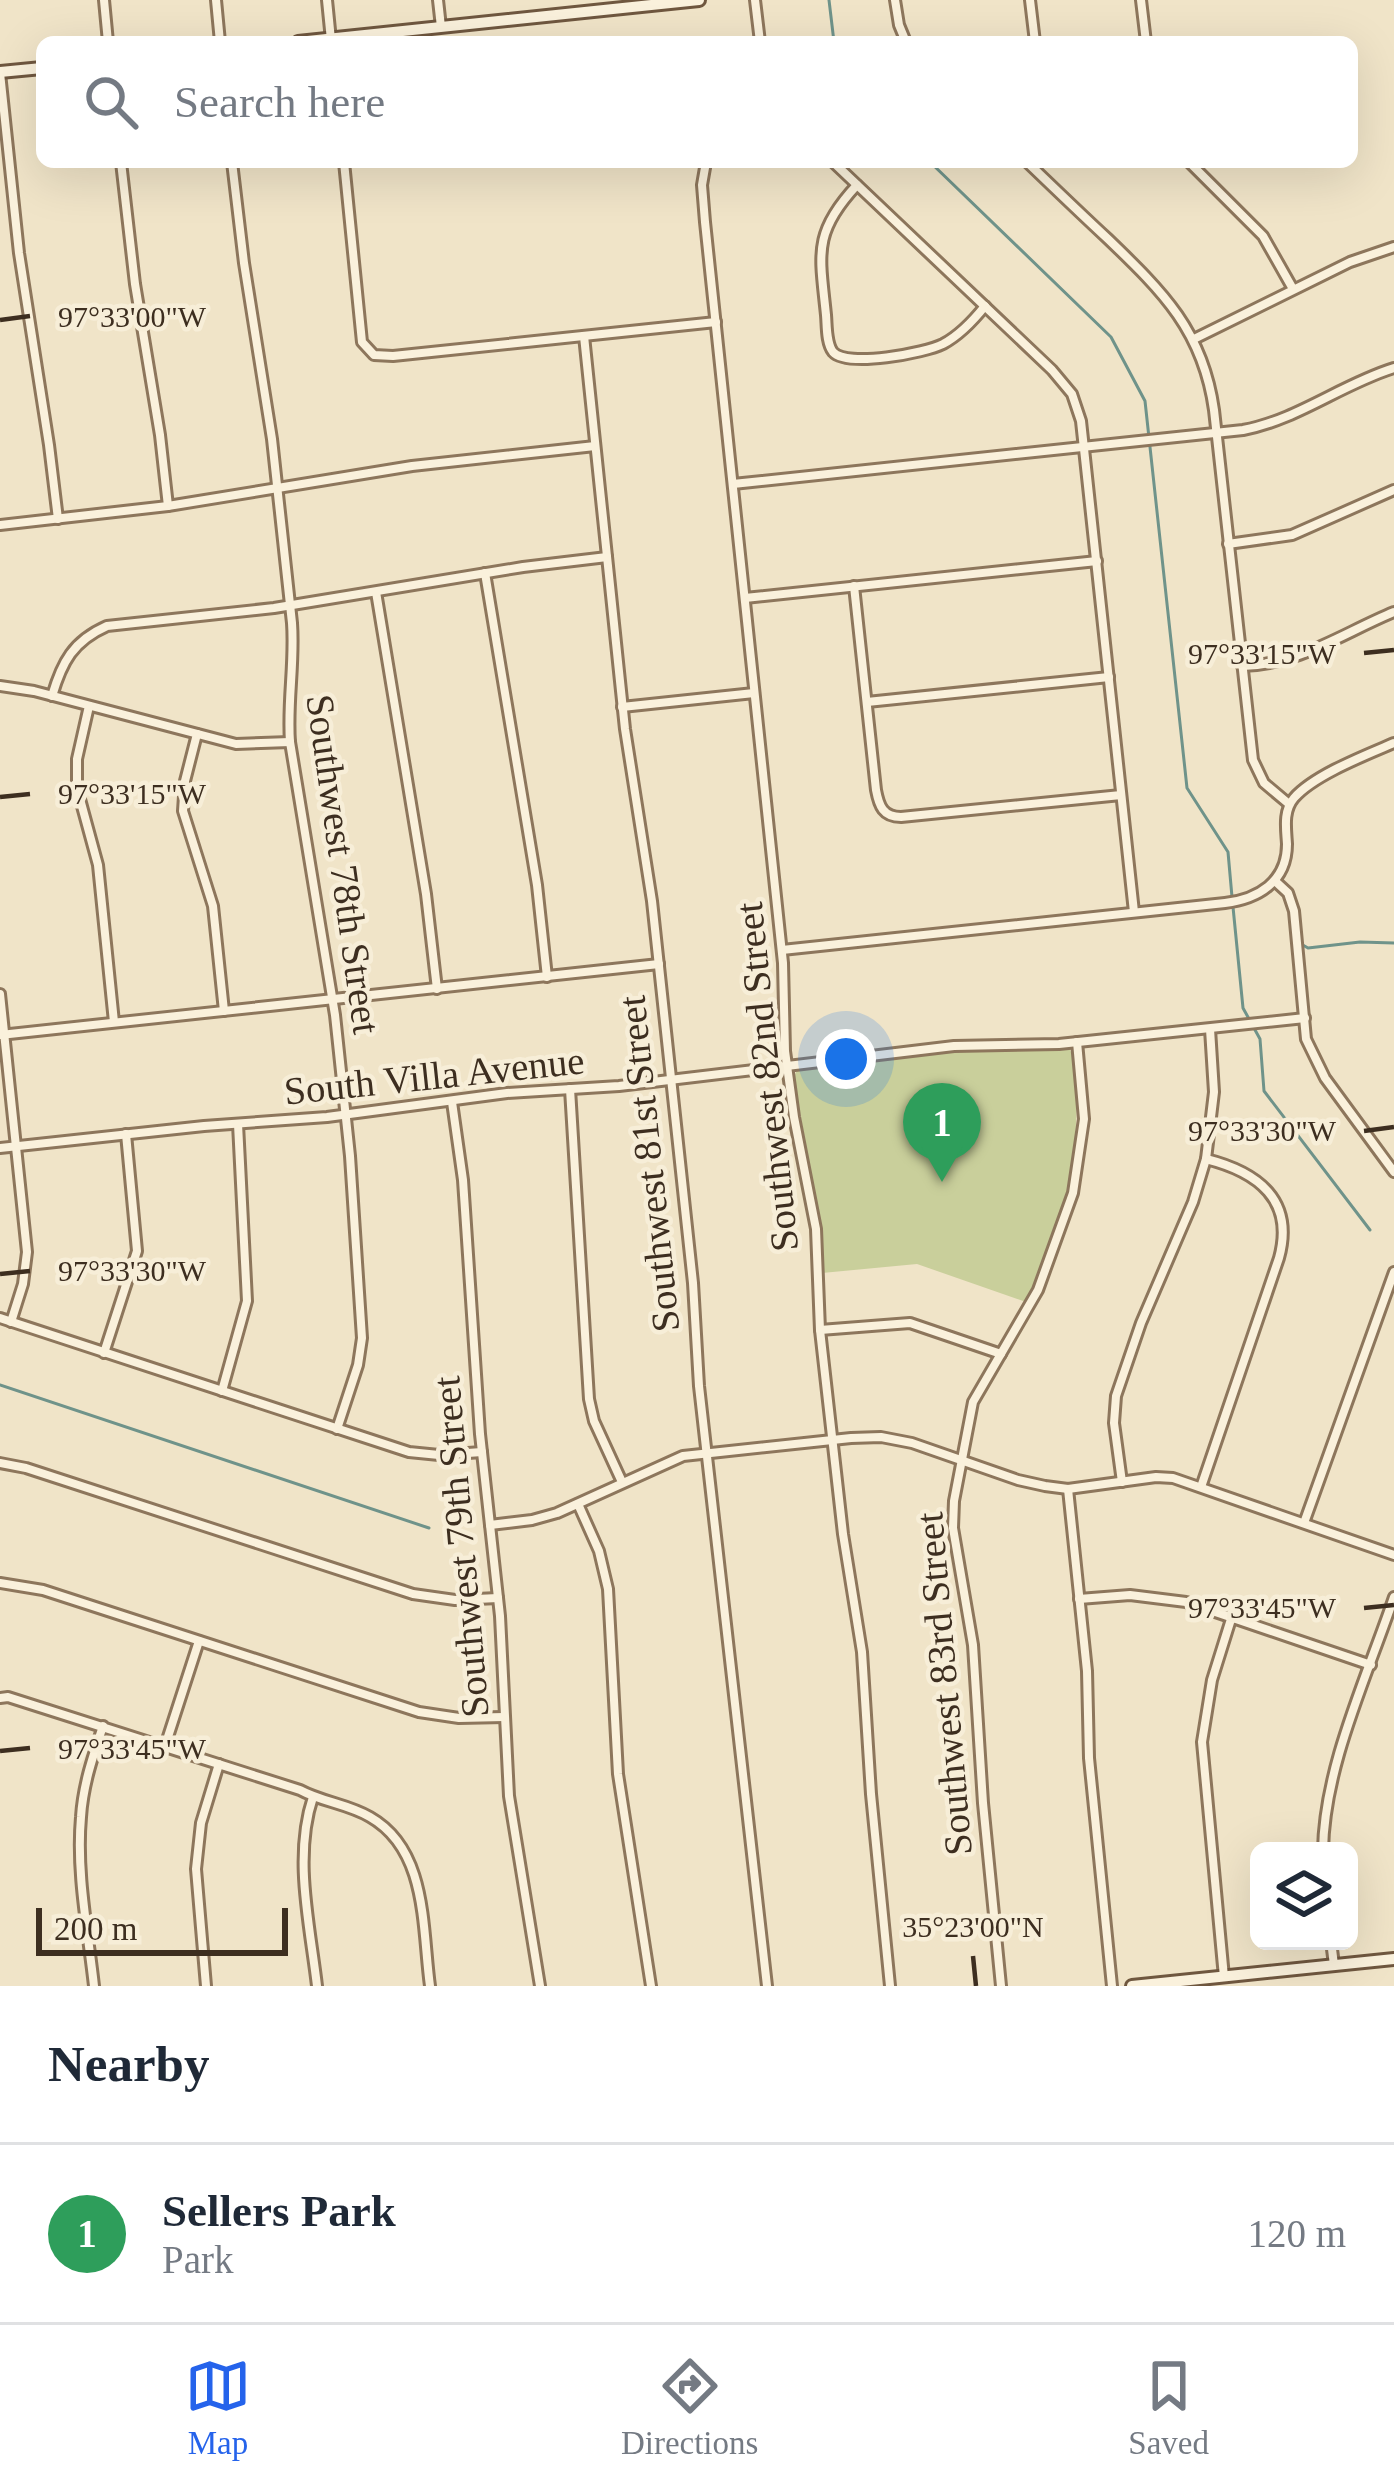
<!DOCTYPE html>
<meta charset="utf-8">
<style>
body{margin:0;font-family:"Times New Roman",serif;background:#f2f2f3;color:#1f2937}
.controls{position:absolute;right:36px;bottom:36px;display:grid;overflow:hidden;border-radius:18px;box-shadow:0 12px 48px #0002}
.controls button{width:108px;height:108px;display:grid;place-items:center;padding:0;border:0;border-bottom:3px solid #e0e1e3;background:#fff;color:#1f2937;font:60px sans-serif}
.scale{position:absolute;left:36px;bottom:30px;width:252px;box-sizing:border-box;padding-left:12px;border:6px solid #3d2e20;border-top:0;font-size:33px;line-height:42px;white-space:nowrap;color:#3d2e20;-webkit-text-stroke:9px #f7eed8;paint-order:stroke}
.you{position:absolute;left:846px;top:1059px;width:42px;height:42px;margin:-30px;border:9px solid #fff;border-radius:50%;background:#1a73e8;box-shadow:0 0 0 18px #1a73e833}
.badge{display:grid;place-items:center;width:78px;height:78px;border-radius:50%;background:#2563eb;color:#fff;font-size:39px;font-weight:700}
.pin{position:absolute;translate:-50% -99px;filter:drop-shadow(0 3px 6px #0008)}
.pin::after{content:'';position:absolute;top:63px;width:42px;height:36px;background:inherit;clip-path:polygon(0 0,100% 0,50% 100%)}
.list{margin:0;padding:0;list-style:none}
h2{display:flex;justify-content:space-between;align-items:center;height:156px;margin:0;padding:0 48px;font-size:51px}
h2 small{font-size:39px;font-weight:400;color:#747a83}
.list li{display:grid;grid-template-columns:78px 1fr auto;gap:36px;align-items:center;box-sizing:border-box;height:180px;padding:0 48px;border-top:3px solid #e0e1e3}
.list b{display:block;font-size:45px;white-space:nowrap}
.list p{margin:0;font-size:39px;white-space:nowrap;color:#747a83}
.list em{font-size:39px;font-style:normal;color:#747a83}
.icon{flex:none;width:66px;height:66px;fill:none;stroke:currentColor;stroke-width:2;stroke-linecap:round;stroke-linejoin:round}
.map{position:relative;flex:none;width:1394px;height:1986px;overflow:hidden}
.search{position:absolute;background:#fff;box-shadow:0 12px 48px #0002;left:36px;right:36px;top:36px;height:132px;display:flex;align-items:center;gap:30px;box-sizing:border-box;padding:0 42px;border-radius:18px;color:#747a83;font-size:45px}
.sheet{height:336px;background:#fff}
nav{display:flex;justify-content:space-around;align-items:center;box-sizing:border-box;height:168px;border-top:3px solid #e0e1e3;background:#fff;font-size:33px;color:#747a83}
nav a{display:grid;justify-items:center;gap:6px}
nav .on{color:#2563eb}
.map>svg:first-child{display:block}
.green{fill:#c9cf9b}
.lines{fill:none;stroke-linecap:round;stroke-linejoin:round}
.stream{stroke:#6f938a;stroke-width:3}
.minor-casing{stroke:#8d765c;stroke-width:14}
.secondary-casing{stroke:#6f573f;stroke-width:16}
.minor{stroke:#faf1dc;stroke-width:8}
.secondary{stroke:#faf1dc;stroke-width:10}
.ticks{fill:none;stroke:#3d2e20;stroke-width:4.5}
.labels{text-anchor:middle;stroke-width:9;stroke-linejoin:round;paint-order:stroke}
.street-label{font-size:39px;fill:#3d2e20;stroke:#f7eed8}
.ticks-label{font-size:30px;text-anchor:middle;fill:#3d2e20;stroke:#f7eed8;stroke-width:9;stroke-linejoin:round;paint-order:stroke}
</style>
<div class="map">
<svg width="1394" height="1986" viewBox="0 0 1394 1986">
<rect width="100%" height="100%" fill="#f0e4c8"/>
<path class="green" d="M994 1048 1066 1049 1070 1050 1074 1058C1083 1149 1067 1220 1026 1302L917 1264 822 1273C821 1205 804 1144 794 1077L797 1070 804 1067Z"/>
<g class="lines">
<g class="stream">
<polyline points="829,0 834,42"/>
<polyline points="930,162 1111,337 1145,401 1187,788 1228,852 1232,897"/>
<polyline points="1233,907 1243,1008 1260,1039 1264,1091 1370,1230"/>
<polyline points="1301,944 1308,948 1360,942 1394,943"/>
<polyline points="0,1385 429,1528"/>
</g>
<g class="minor-casing">
<g id="minor">
<polyline points="104,0 108,42"/>
<polyline points="216,0 220,42"/>
<polyline points="327,0 331,40"/>
<polyline points="438,0 441,27"/>
<polyline points="755,0 760,42"/>
<polyline points="895,0 899,25 906,42"/>
<polyline points="1030,0 1035,42"/>
<polyline points="1141,0 1146,42"/>
<polyline points="0,73 19,253 49,445 58,519"/>
<polyline points="121,162 135,284 160,435 168,506"/>
<path d="M232 162 244 263 272 439 292 623C295 663 287 702 290 742L335 1015 350 1156 362 1338 358 1365 337 1429"/>
<polyline points="344,162 362,342 374,355 393,356 716,322"/>
<polyline points="706,162 702,185 705,222 783,963 785,1051 794,1117 816,1229 820,1330 843,1534 862,1652 871,1794 890,1986"/>
<polyline points="833,162 1052,370 1072,394 1081,421 1134,912"/>
<path d="M1027 162C1054 188 1081 214 1108 239 1163 292 1203 331 1214 410L1253 760 1264 783 1289 804"/>
<polyline points="1189,162 1263,236 1293,289"/>
<path d="M857 185C812 233 820 255 826 315 827 326 826 343 833 352 847 368 925 353 943 344 960 335 973 321 985 306"/>
<polyline points="584,336 625,729 652,901 693,1283 699,1386 767,1986"/>
<polyline points="1194,339 1350,262 1394,247"/>
<path d="M733 484 1243 430C1297 420 1342 384 1394 368"/>
<polyline points="0,525 168,506 412,466 595,446"/>
<polyline points="1228,544 1292,535 1394,490"/>
<polyline points="485,573 537,885 547,977"/>
<path d="M854 586 876 790C879 806 883 817 901 817L1121 795"/>
<polyline points="376,592 426,894 437,989"/>
<polyline points="745,598 1097,561"/>
<path d="M1242 666C1299 665 1343 633 1394 612"/>
<polyline points="0,686 34,691 236,744 290,742"/>
<path d="M52 696C62 662 73 641 107 626L274 608 523 567 607 557"/>
<polyline points="867,702 1109,677"/>
<polyline points="89,706 77,759 77,788 98,865 114,1022"/>
<polyline points="622,707 754,693"/>
<polyline points="197,734 185,781 183,811 213,906 224,1011"/>
<polyline points="1275,881 1288,893 1294,911 1306,1039 1325,1078 1394,1172"/>
<path d="M782 950 1225 903C1258 899 1287 882 1287 844 1286 828 1283 811 1294 798 1314 775 1366 755 1394 743"/>
<polyline points="0,994 27,1252 23,1284 11,1322"/>
<polyline points="0,1035 659,964"/>
<polyline points="570,1089 589,1399 594,1421 622,1482"/>
<polyline points="452,1102 463,1180 480,1434 500,1616 509,1796 540,1986"/>
<polyline points="0,1148 204,1126 327,1117 507,1093 619,1086 954,1046 1059,1044 1305,1018"/>
<polyline points="0,1318 409,1452 439,1455 482,1452"/>
<polyline points="820,1330 910,1323 1001,1354"/>
<polyline points="104,1353 137,1251 126,1134"/>
<polyline points="222,1391 247,1301 238,1124"/>
<polyline points="0,1463 26,1468 413,1594 455,1600 498,1598"/>
<polyline points="1122,1482 1114,1423 1116,1396 1141,1323 1193,1202 1206,1159 1214,1092 1210,1029"/>
<path d="M1201 1487 1279 1258C1295 1200 1258 1172 1206 1159"/>
<polyline points="1068,1489 1087,1671 1089,1758 1112,1986"/>
<polyline points="578,1504 599,1551 608,1589 618,1774 651,1986"/>
<polyline points="1304,1523 1394,1272"/>
<polyline points="490,1525 532,1520 557,1513 683,1456 851,1438 881,1437 912,1443 1018,1480 1045,1486 1068,1489 1156,1477 1173,1478 1394,1555"/>
<polyline points="0,1583 43,1590 419,1712 459,1718 504,1717"/>
<polyline points="1079,1599 1130,1595 1186,1602 1371,1665"/>
<path d="M0 1698 8 1697 300 1790C322 1802 348 1804 370 1817 428 1850 422 1928 430 1986"/>
<polyline points="165,1746 199,1641"/>
<path d="M313 1797C293 1857 310 1925 317 1986"/>
<path d="M1323 1851C1324 1767 1367 1677 1394 1597"/>
<polyline points="1331,1941 1334,1965"/>
<polyline points="1224,1977 1202,1742 1212,1680 1232,1616"/>
<path d="M94 1986C88 1931 76 1873 81 1817 83 1785 93 1756 103 1726"/>
<polyline points="206,1986 196,1869 201,1823 219,1764"/>
<polyline points="1001,1986 983,1803 973,1645 953,1528 954,1501 973,1402 1038,1290 1073,1193 1084,1119 1077,1042"/>
</g>
</g>
<g class="secondary-casing">
<g id="secondary">
<polyline points="298,42 699,0"/>
<polyline points="0,72 42,68"/>
<polyline points="1132,1986 1394,1959"/>
</g>
</g>
<use href="#minor" class="minor"/>
<use href="#secondary" class="secondary"/>
</g>
<path class="ticks" d="M0 320 30 316M1364 653 1394 650M0 797 30 794M1364 1131 1394 1127M0 1274 30 1271M1364 1608 1394 1605M0 1751 30 1748M973 1956 976 1986"/>
<g class="labels">
<g class="street-label">
<text transform="translate(344 864) rotate(82)" y="14">Southwest 78th Street</text>
<text transform="translate(434 1075) rotate(-6)" y="14">South Villa Avenue</text>
<text transform="translate(766 1077) rotate(-96)" y="14">Southwest 82nd Street</text>
<text transform="translate(648 1164) rotate(-96)" y="14">Southwest 81st Street</text>
<text transform="translate(460 1547) rotate(-95)" y="14">Southwest 79th Street</text>
<text transform="translate(943 1684) rotate(-95)" y="14">Southwest 83rd Street</text>
</g>
</g>
<g class="ticks-label">
<text x="132" y="327">97°33'00"W</text>
<text x="1262" y="664">97°33'15"W</text>
<text x="132" y="804">97°33'15"W</text>
<text x="1262" y="1141">97°33'30"W</text>
<text x="132" y="1281">97°33'30"W</text>
<text x="1262" y="1618">97°33'45"W</text>
<text x="132" y="1759">97°33'45"W</text>
<text x="973" y="1937">35°23'00"N</text>
</g>
</svg>
<div class="controls">
<button><svg class="icon" aria-label="layers" viewBox="0 0 24 24"><path d="M12 4l9 5-9 5-9-5zM3 14l9 5 9-5"/></svg></button>
</div>
<div class="scale">200 m</div>
<div class="you"></div>
<div class="pin badge" style="left:942px;top:1182px;background:#2e9e5b">1</div>
<div class="search"><svg class="icon" aria-label="search" viewBox="0 0 24 24"><circle cx="10" cy="10" r="6"/><path d="M15 15l6 6"/></svg>Search here</div>
</div>
<section class="sheet">
<h2>Nearby<small></small></h2>
<ul class="list">
<li><span class="badge" style="background:#2e9e5b">1</span><div><b>Sellers Park</b><p>Park</p></div><em>120 m</em></li>
</ul>
</section>
<nav>
<a class="on"><svg class="icon" aria-label="map" viewBox="0 0 24 24"><path d="M3 6l6-2 6 2 6-2v14l-6 2-6-2-6 2zM9 4v14M15 6v14"/></svg>Map</a>
<a><svg class="icon" aria-label="directions" viewBox="0 0 24 24"><path d="M12 3l9 9-9 9-9-9zM9 14v-3h6M13 9l2 2-2 2"/></svg>Directions</a>
<a><svg class="icon" aria-label="saved" viewBox="0 0 24 24"><path d="M7 4h10v16l-5-4-5 4z"/></svg>Saved</a>
</nav>
